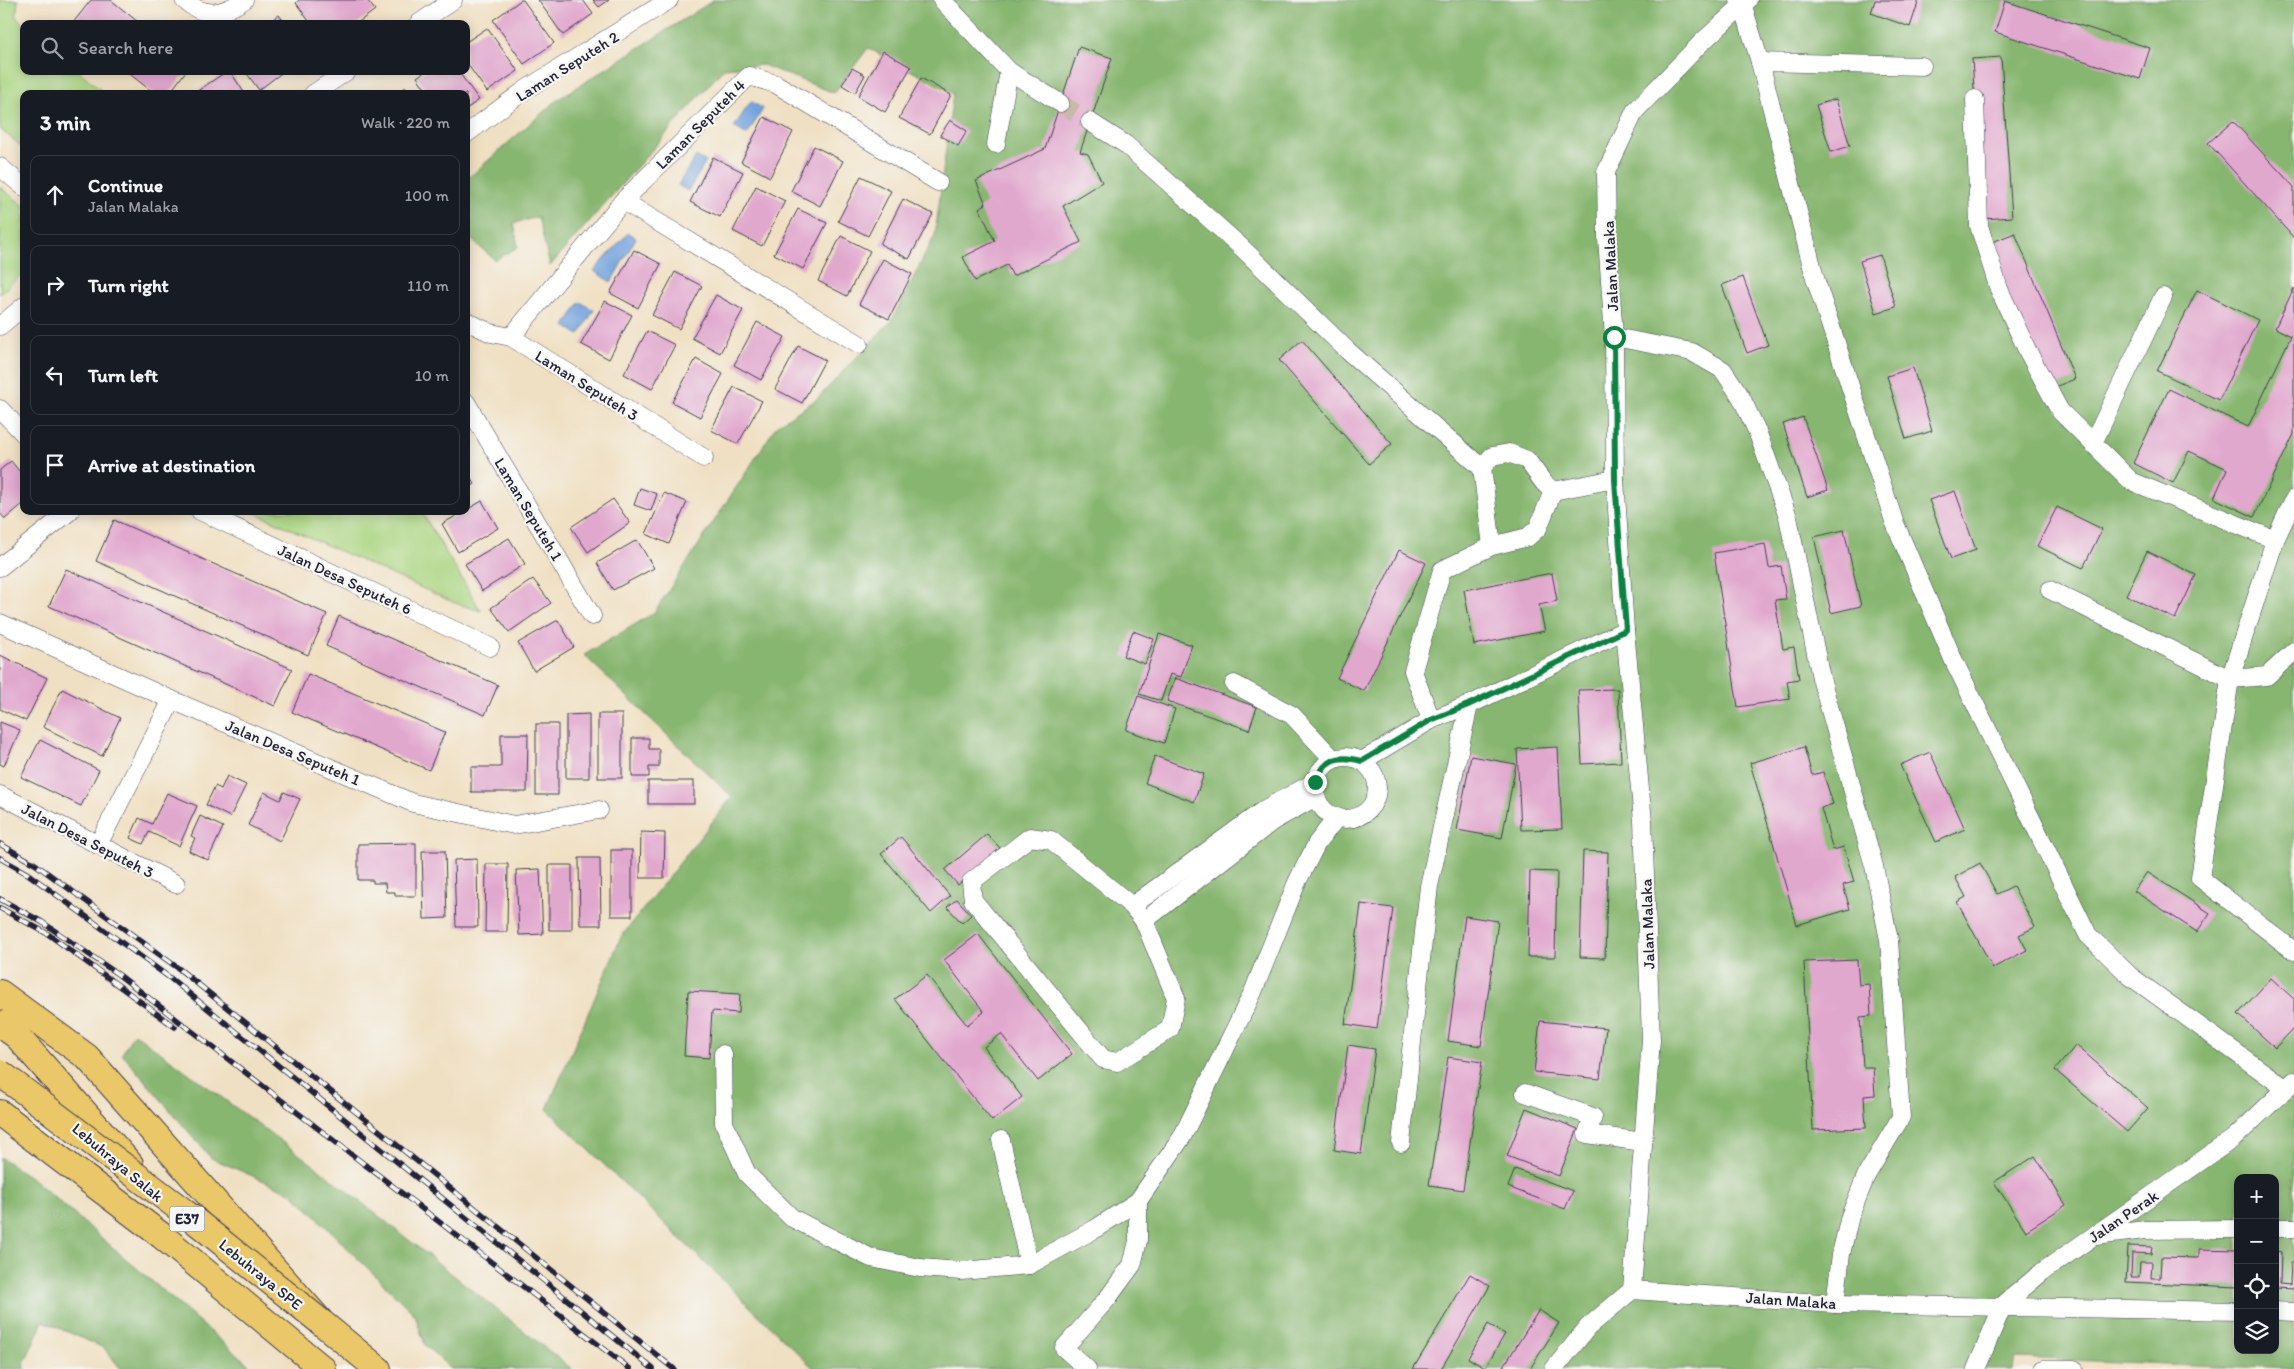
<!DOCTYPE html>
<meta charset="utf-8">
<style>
body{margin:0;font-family:Itim,sans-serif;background:#242831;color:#f1f3f6}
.controls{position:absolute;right:15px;bottom:15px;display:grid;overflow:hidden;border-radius:10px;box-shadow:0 2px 12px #0003}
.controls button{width:45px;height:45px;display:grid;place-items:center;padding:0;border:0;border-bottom:1px solid #363941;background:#171b24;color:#f1f3f6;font:25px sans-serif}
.stop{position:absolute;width:15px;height:15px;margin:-11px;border:4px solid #0b8043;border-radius:50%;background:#fff}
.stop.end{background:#0b8043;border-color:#fff;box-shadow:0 1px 5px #0008}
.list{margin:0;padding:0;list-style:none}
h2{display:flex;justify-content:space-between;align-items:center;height:65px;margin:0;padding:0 20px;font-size:21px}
h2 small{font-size:16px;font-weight:400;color:#9ea1a6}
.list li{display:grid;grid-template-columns:32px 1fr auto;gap:15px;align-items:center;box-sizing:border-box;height:80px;margin:0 10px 10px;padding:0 10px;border:1px solid #363941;border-radius:10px}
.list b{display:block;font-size:19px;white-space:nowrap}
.list p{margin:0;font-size:16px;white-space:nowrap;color:#9ea1a6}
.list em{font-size:16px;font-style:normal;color:#9ea1a6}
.icon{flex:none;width:28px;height:28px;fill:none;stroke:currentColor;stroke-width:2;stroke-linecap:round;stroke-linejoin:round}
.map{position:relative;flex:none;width:2294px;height:1369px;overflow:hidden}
.search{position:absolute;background:#171b24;box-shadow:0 2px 12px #0003;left:20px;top:20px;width:450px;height:55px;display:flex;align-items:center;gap:12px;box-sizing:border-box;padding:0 18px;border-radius:10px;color:#9ea1a6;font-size:19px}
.panel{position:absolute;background:#171b24;box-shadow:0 2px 12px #0003;left:20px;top:90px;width:450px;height:425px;border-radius:10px}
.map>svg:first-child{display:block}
.green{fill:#aad581;stroke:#667c5e}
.forest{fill:#87b66f;stroke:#546c55;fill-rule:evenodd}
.water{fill:#72a2dc;stroke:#4a628c}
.building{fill:#e1a8ce}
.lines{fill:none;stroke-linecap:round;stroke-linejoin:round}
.minor-tunnel{stroke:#c7baa8;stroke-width:18;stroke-dasharray:18 9;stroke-linecap:butt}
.minor-casing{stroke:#413e4f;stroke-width:19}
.highway-casing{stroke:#413e4f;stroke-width:28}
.minor{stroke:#fff;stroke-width:18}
.highway{stroke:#eac769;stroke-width:26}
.rail-casing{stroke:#22223b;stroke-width:5.5}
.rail{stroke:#f6f6f2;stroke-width:4;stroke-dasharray:11;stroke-linecap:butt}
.highway-bridge-casing{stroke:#413e4f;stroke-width:28;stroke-linecap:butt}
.highway-bridge{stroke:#eac769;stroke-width:26}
.route{stroke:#0b8043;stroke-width:6}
.labels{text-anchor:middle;stroke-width:4.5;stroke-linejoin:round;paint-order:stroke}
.shield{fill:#f6f6f2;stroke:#626272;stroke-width:1}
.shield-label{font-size:15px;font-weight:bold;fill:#22223b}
.street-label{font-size:16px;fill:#22223b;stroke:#f6f6f2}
</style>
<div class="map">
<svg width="2294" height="1369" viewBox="0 0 2294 1369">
<rect width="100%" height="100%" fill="#f6f6f2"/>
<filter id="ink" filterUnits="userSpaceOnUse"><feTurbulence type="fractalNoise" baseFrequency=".02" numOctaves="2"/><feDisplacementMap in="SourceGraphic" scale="10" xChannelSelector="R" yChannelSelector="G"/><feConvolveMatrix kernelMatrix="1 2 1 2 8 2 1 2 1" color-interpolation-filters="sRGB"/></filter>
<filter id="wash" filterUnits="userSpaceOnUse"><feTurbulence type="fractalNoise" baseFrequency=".0096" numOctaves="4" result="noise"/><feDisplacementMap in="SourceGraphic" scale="20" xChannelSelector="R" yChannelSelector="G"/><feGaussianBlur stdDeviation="1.12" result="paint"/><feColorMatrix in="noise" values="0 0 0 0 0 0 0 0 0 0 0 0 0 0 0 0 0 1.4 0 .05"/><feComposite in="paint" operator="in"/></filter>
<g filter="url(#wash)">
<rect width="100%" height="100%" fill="#f0e0c3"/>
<g class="green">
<polygon points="0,0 18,0 16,17 24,24 24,71 79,71 105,94 24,94 24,148 0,129"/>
<polygon points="0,187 24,206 24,272 0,294"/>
<polygon points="251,511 421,511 481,611 455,603"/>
</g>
<g class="forest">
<path d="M714 0H2294V1369L2017 1358 2012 1369H814L547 1109 621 937 732 797 584 655 654 613 777 425 817 399 892 320 935 235 953 93 868 48 834 93 763 65 724 68 550 266 538 217 514 223 518 247 495 260 466 235V180L557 100ZM2238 1178H2275V1350H2238Z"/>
<polygon points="134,1033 319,1169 572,1369 451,1369 425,1345 415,1315 292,1193 211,1158 122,1054"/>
<polygon points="0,1157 33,1179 254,1369 121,1369 104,1348 43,1321 23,1366 25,1369 0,1369"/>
</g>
<g class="water">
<polygon points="751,101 763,109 747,135 734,127"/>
<polygon points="696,156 706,162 688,191 678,185"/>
<polygon points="628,233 636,238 611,282 594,271"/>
<polygon points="580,302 594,310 579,335 565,326"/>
</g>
<g id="blocks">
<g class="building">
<polygon points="91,0 111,0 138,22 136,24 72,24"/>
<polygon points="299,0 367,0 375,10 356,24 311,24 296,3"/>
<polygon points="521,0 523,0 554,43 524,64 493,20"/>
<polygon points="538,0 583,0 593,14 563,35"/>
<polygon points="593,0 609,0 599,7"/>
<polygon points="1875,0 1919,0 1910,27 1871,13"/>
<polygon points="2005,1 2150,48 2140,79 1995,32"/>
<polygon points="279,15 286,24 267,24"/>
<polygon points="487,28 518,71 487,92 466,62 466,42"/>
<polygon points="1079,47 1112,58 1080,152 1088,154 1102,182 1063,206 1081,242 1013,276 1007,265 975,281 963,257 995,241 979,208 986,204 976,181 1045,149"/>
<polygon points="883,51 911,67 885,112 858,96"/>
<polygon points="2001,57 2012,217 1983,219 1972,59"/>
<polygon points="852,68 865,75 855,93 842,85"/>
<polygon points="126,71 186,71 169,94 155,94"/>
<polygon points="227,71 230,71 245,94 193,94"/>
<polygon points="245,71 284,71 259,90"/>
<polygon points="426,71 458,71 479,100 466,109 466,94 429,94 417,77"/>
<polygon points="921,78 951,95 930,134 899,118"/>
<polygon points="406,87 411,94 396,94"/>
<polygon points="1836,99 1850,146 1831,152 1816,105"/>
<polygon points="764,117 793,132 770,177 741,162"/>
<polygon points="950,120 967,131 958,146 940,135"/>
<polygon points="2233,121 2294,187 2294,238 2208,143"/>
<polygon points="814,146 843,161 820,206 791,191"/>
<polygon points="713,157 743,172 720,217 690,202"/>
<polygon points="861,176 891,191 868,236 838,221"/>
<polygon points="756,186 785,201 762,246 733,231"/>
<polygon points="903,199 933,214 909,259 880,244"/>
<polygon points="798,209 827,223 803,269 774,254"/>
<polygon points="2015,233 2075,379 2047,390 1987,244"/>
<polygon points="841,236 870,251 847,296 818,281"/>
<polygon points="634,250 661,264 638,308 610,293"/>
<polygon points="1880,255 1896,307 1876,313 1860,261"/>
<polygon points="883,259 912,274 889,319 859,304"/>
<polygon points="675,272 702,286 679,329 652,315"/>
<polygon points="1743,277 1768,345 1747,353 1722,285"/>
<polygon points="2294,288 2294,434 2254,517 2214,498 2227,469 2189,451 2173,483 2133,463 2169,389 2248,427 2291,336 2275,328"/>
<polygon points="2197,290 2258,320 2219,400 2157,371"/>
<polygon points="716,295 743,310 720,353 692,338"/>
<polygon points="605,301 632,315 609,359 581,344"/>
<polygon points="757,322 785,337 761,380 734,365"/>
<polygon points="647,331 675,345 652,389 624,374"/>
<polygon points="1302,340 1392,444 1369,464 1279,360"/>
<polygon points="798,346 825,360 802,403 775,389"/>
<polygon points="696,359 723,374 700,417 672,402"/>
<polygon points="1913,368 1932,431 1906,439 1887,376"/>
<polygon points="734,387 762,401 738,444 711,430"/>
<polygon points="1803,417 1828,490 1807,497 1783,424"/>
<polygon points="11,461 24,477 24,503 5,519 0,513 0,470"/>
<polygon points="466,472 475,484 466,490"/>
<polygon points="640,488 657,494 651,511 634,505"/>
<polygon points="1955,491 1976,550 1951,559 1929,500"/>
<polygon points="664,493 687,502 669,544 646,534"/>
<polygon points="613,499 630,523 588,552 571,527"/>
<polygon points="482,501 498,528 458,552 442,524"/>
<polygon points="2057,507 2102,529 2083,568 2037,546"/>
<polygon points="114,520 327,614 308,655 96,561"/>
<polygon points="1844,530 1861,606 1831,613 1814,537"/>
<polygon points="509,538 525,564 482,591 465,564"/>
<polygon points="637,540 654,568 613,590 597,563"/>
<polygon points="1765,544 1769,568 1781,566 1786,599 1775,600 1783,649 1794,647 1799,679 1787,681 1790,699 1738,707 1714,553"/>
<polygon points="1399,550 1426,563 1364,691 1337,678"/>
<polygon points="2147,551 2196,575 2175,619 2126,595"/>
<polygon points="66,569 292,669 275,706 49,606"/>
<polygon points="1552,573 1557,601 1539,605 1545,631 1474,645 1464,590"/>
<polygon points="533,579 551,603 509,632 491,608"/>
<polygon points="339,616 498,685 485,715 326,646"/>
<polygon points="558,620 574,647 534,671 518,643"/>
<polygon points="1133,631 1154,639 1145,664 1123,656"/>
<polygon points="1159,634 1192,645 1181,677 1170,674 1161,701 1139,694"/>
<polygon points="0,655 47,678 26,721 0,709"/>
<polygon points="308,674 445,732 429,770 292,712"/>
<polygon points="1175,678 1257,707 1249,730 1167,701"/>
<polygon points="62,689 120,718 102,756 43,727"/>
<polygon points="1618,689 1621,762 1582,764 1578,690"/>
<polygon points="1138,696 1175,709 1164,743 1126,730"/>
<polygon points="589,714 589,778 566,778 566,715"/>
<rect x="598" y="714" width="24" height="64"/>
<polygon points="0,722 20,730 4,766 0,764"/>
<rect x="536" y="724" width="22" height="71"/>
<polygon points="501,734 528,734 527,792 471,792 471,767 501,767"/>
<polygon points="632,738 649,738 649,749 659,749 659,767 649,767 649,777 632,777"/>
<polygon points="40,740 99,770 81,806 21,777"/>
<polygon points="1558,747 1562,829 1521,830 1517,749"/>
<polygon points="1804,747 1812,775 1823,772 1833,804 1821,808 1833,850 1844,847 1854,882 1843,885 1850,909 1797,925 1750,763"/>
<polygon points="1930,752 1965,829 1936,842 1900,765"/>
<polygon points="1155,756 1204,774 1194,802 1145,783"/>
<polygon points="1471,756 1516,764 1502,838 1457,830"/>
<polygon points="227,776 246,785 230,817 206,805 215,786 221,789"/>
<rect x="648" y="781" width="46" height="23"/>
<polygon points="264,792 280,800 284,792 300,799 280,841 248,825"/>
<polygon points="167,793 197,806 179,846 149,832 143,844 130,838 139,818 152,824"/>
<polygon points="200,816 223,827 208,860 189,851 195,838 191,836"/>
<polygon points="641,832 665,833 664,878 640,878"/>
<polygon points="987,834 1000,848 958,885 945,870"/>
<polygon points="901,837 950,896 931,913 881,854"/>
<polygon points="416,843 416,896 395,896 395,892 386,892 385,883 373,883 373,880 358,880 358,844"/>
<rect x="611" y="850" width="21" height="66"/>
<polygon points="422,851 445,851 447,918 424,919"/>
<polygon points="1583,851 1608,852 1605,958 1580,957"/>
<polygon points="579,858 600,858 601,925 580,925"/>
<polygon points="477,859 478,927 456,927 454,860"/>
<polygon points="1980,863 1997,894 2013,886 2035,927 2019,935 2027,950 1993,968 1957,902 1966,897 1955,877"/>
<polygon points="486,864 508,864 507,932 485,932"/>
<rect x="549" y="865" width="23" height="65"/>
<polygon points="540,869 543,934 519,935 516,870"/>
<polygon points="1530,871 1557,872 1555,957 1528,957"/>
<polygon points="2147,872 2210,913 2197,932 2134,891"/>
<polygon points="957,899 971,915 962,923 947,907"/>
<polygon points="1361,904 1393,908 1377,1029 1345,1024"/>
<polygon points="1465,916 1498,921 1481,1046 1448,1041"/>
<polygon points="978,934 1072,1054 1038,1081 1001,1034 984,1047 1022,1097 992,1121 895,999 927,975 967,1025 984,1012 944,960"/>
<polygon points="1857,960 1859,985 1869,984 1871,1016 1860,1017 1863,1067 1873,1067 1875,1095 1864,1096 1866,1128 1813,1130 1804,962"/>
<polygon points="2271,978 2294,999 2294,1028 2275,1048 2238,1014"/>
<polygon points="688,991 740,994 739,1013 712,1011 709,1058 684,1056"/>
<polygon points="1540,1021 1606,1028 1600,1079 1534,1072"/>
<polygon points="1348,1045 1375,1049 1361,1154 1334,1150"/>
<polygon points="2076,1045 2148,1108 2127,1132 2055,1070"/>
<polygon points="1448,1057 1482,1062 1463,1190 1429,1185"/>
<polygon points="1526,1108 1578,1129 1559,1176 1507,1156"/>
<polygon points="2035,1156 2066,1205 2026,1231 1994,1182"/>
<polygon points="1515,1169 1573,1191 1565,1209 1508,1187"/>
<polygon points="2128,1246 2152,1247 2151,1254 2132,1253 2131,1277 2139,1277 2140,1262 2152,1262 2151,1278 2160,1278 2161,1257 2199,1258 2199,1249 2238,1250 2238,1287 2126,1282"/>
<polygon points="2275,1251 2281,1252 2280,1284 2290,1285 2291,1262 2294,1262 2294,1289 2275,1288"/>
<polygon points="1470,1274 1490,1286 1441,1369 1413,1369"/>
<polygon points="1539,1310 1559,1323 1530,1369 1502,1369"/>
<polygon points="1488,1324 1505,1334 1485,1368 1468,1358"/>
</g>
</g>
</g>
<g filter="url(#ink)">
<use href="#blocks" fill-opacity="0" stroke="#413e4f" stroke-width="1"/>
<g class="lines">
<polyline class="minor-tunnel" points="1060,103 1090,122"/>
<g class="minor-casing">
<g id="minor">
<path d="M184 0C204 18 222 15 244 0"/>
<polyline points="942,0 1009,71 1060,103"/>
<polyline points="1739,0 1743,6 1760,62 1815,278 1894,521 1953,659 2088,935 2130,976 2285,1088"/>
<polyline points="1748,0 1701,43 1635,111 1606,172 1607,238 1614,337 1615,479 1625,630 1643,821 1651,1040 1632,1290 1835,1304 2238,1311"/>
<polyline points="418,24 453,0"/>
<polyline points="1760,62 1922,66"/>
<polyline points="313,94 347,71"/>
<polyline points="1975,99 1979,226 1999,289 2028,352 2060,411 2131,481 2275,540 2230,679 2200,878 2294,951"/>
<polyline points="1090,122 1125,144 1240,246 1348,351 1482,468"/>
<polyline points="466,134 525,90 669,0"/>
<polyline points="996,144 1009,71"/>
<polyline points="0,167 24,187"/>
<polyline points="623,201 859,344"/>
<polyline points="466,321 491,333 511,337 704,458"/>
<polyline points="0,326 24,306"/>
<polyline points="511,337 623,201 749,76 776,84 938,182"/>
<polyline points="1614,337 1692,352 1723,370 1741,397 1757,431 1788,517 1821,678 1874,866 1889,940 1901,1117 1866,1176 1850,1216 1841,1254 1835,1304"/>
<polyline points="466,402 592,616"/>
<polyline points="0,409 24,434"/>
<polyline points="2093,443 2163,297"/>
<polyline points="1553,491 1615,479"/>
<polyline points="200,511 490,647"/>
<polyline points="2275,540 2294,499"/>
<polyline points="0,567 70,511"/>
<polyline points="2050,590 2230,679 2267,676 2294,651"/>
<polyline points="0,623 172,700 413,803 514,825 599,810"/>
<polyline points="1234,684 1292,715 1333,759"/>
<polyline points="1431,720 1413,671 1442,570 1492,546 1528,537 1538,528 1553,491 1544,483 1527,460 1509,453 1492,456 1482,468 1492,546"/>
<circle cx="1346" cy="788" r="31"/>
<polyline points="1362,761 1431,720 1469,705 1625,630"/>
<polyline points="0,795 176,884"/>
<polygon points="1030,837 1051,840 1132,906 1144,921 1176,998 1170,1029 1117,1062 1103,1059 973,900 971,882"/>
<polyline points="98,845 172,700"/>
<polyline points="1132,906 1265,809 1315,782"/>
<polyline points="1144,921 1273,821 1316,797"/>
<polyline points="723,1054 724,1123 747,1174 792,1218 871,1258 920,1268 961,1271 1029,1265 1095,1229 1138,1201 1182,1137 1253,992 1297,882 1317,843 1337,817"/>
<polyline points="1525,1093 1593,1117 1587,1134 1643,1142"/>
<polyline points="1001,1140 1029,1265"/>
<polyline points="1401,1143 1429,886 1469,705"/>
<polyline points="2275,1228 2294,1228"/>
<polyline points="2096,1236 2145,1230 2238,1229"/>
<polyline points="2275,1311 2294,1312"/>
<polyline points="1087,1369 1064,1348 1107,1299 1132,1265 1138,1241 1138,1201"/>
<polyline points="1554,1369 1588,1327 1632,1290"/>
<polyline points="1976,1369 2003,1305 2042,1272 2234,1138 2294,1081"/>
<polyline points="2043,1369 2074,1369"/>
</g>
</g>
<g class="highway-casing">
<g id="highway">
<polyline points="0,993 87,1057 322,1323 378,1369"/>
<polyline points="0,1024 17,1036 130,1164"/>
<polyline points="0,1113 162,1236 323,1369"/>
</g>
</g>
<use href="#minor" class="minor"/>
<use href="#highway" class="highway"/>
<g class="rail-casing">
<g id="rail">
<polyline points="0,844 35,864 178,968 674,1369"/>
<polyline points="0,858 28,874 170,978 653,1369"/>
<polyline points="0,899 42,922 119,975 630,1369"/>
<polyline points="0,908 48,934 175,1027"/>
</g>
</g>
<use href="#rail" class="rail"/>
<g class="highway-bridge-casing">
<polyline id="highway-bridge" points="0,1073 183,1211 322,1323"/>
</g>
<use href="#highway-bridge" class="highway-bridge"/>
</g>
</g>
<g class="lines" filter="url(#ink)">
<path class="route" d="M1315 782C1325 759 1337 754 1362 761L1431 720 1468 705 1626 630 1615 480 1614 337"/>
</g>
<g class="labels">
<rect class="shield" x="169.5" y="1206.5" width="35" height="25" rx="4"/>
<g class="shield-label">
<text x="187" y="1224">E37</text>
</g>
<g class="street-label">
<text transform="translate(567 66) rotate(-32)" y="6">Laman Seputeh 2</text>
<text transform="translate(700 124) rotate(-45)" y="6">Laman Seputeh 4</text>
<text transform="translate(1610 266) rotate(-93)" y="6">Jalan Malaka</text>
<text transform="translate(587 385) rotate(32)" y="6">Laman Seputeh 3</text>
<text transform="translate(529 509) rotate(59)" y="6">Laman Seputeh 1</text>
<text transform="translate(345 579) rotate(25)" y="6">Jalan Desa Seputeh 6</text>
<text transform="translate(293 752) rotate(23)" y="6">Jalan Desa Seputeh 1</text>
<text transform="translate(88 840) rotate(27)" y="6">Jalan Desa Seputeh 3</text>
<text transform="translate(1647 924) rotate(-92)" y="6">Jalan Malaka</text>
<text transform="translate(118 1162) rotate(40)" y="6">Lebuhraya Salak</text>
<text transform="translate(2123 1216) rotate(-34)" y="6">Jalan Perak</text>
<text transform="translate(261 1274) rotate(39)" y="6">Lebuhraya SPE</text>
<text transform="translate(1791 1300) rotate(4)" y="6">Jalan Malaka</text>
</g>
</g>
</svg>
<div class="controls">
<button>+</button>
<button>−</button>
<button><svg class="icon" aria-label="locate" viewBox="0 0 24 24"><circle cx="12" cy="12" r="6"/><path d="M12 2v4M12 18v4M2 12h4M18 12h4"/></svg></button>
<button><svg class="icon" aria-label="layers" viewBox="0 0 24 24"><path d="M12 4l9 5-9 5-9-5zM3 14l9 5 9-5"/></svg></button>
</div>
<div class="stop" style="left:1614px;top:337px"></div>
<div class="stop end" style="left:1315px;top:782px"></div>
<div class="search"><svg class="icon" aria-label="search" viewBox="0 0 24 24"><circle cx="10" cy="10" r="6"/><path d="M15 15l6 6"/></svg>Search here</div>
<section class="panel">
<h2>3 min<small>Walk · 220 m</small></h2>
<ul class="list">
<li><svg class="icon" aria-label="ahead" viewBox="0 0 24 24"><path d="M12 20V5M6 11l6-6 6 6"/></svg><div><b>Continue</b><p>Jalan Malaka</p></div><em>100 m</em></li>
<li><svg class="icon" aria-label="right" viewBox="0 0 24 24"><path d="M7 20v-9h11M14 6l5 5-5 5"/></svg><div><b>Turn right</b></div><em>110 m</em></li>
<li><svg class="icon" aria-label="left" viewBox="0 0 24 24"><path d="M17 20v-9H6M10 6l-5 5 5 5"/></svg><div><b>Turn left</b></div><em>10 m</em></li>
<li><svg class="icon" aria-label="arrive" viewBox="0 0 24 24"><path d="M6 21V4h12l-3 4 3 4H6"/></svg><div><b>Arrive at destination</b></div></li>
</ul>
</section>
</div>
